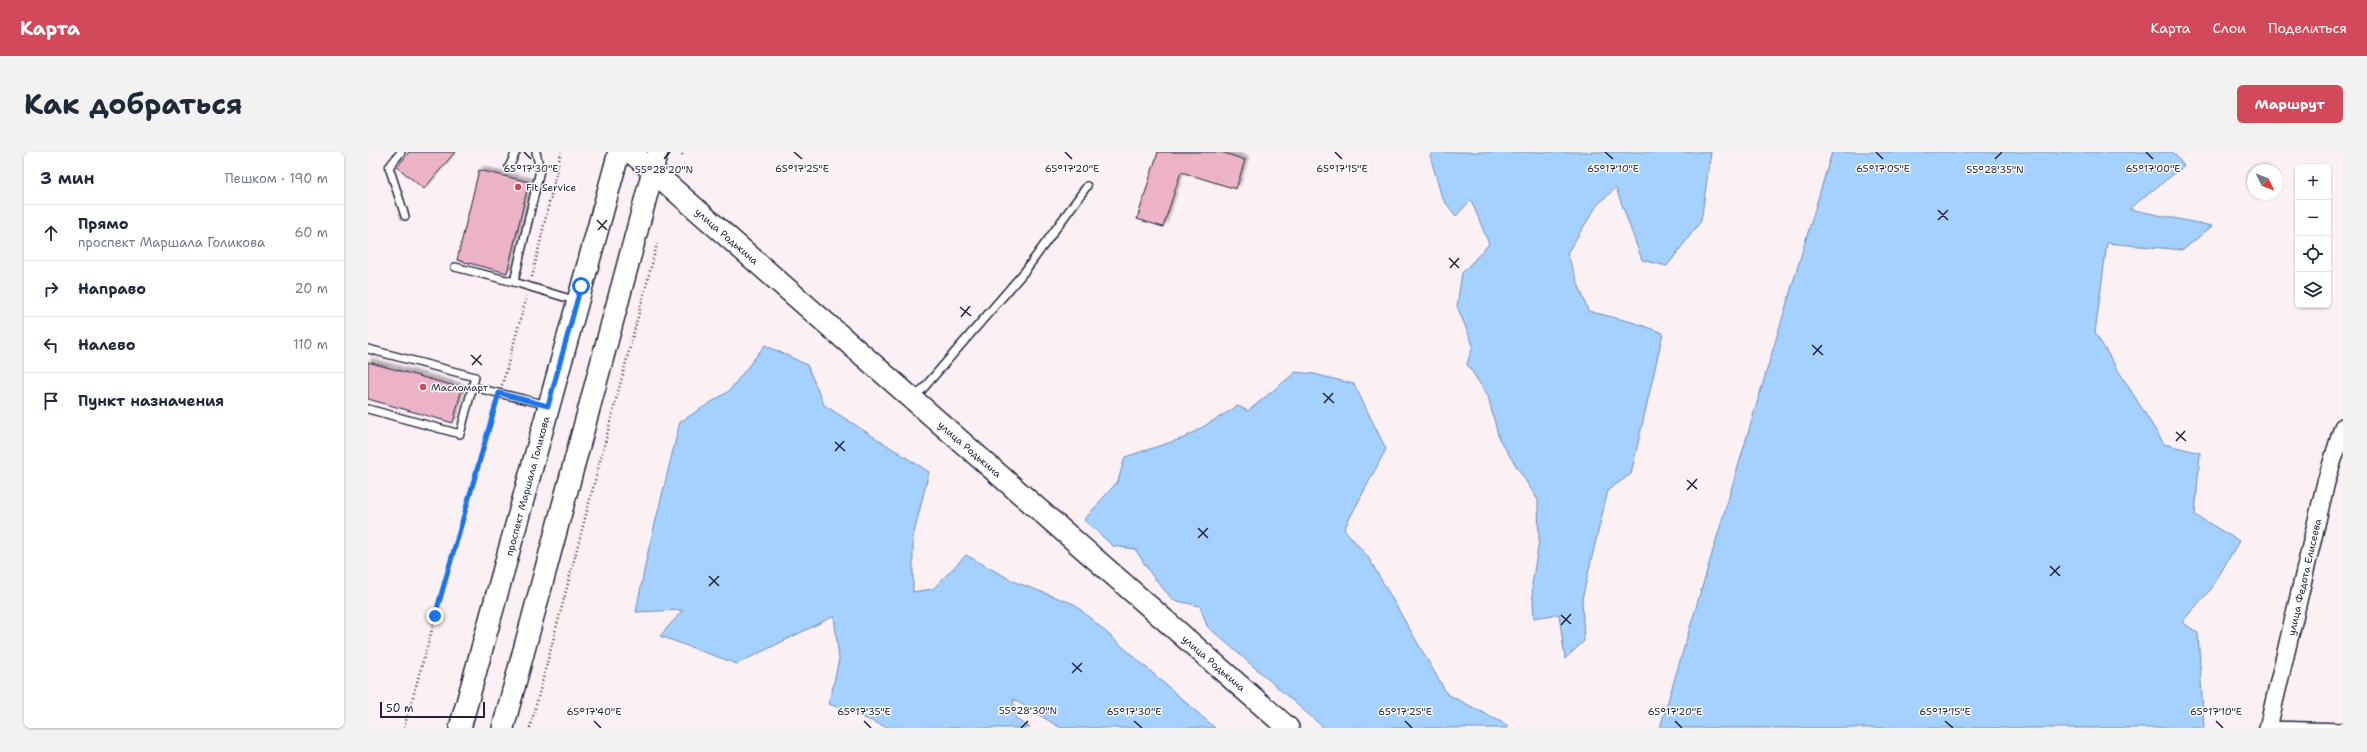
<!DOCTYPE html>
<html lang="ru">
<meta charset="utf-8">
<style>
body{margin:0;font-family:"Shantell Sans",sans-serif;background:#f2f2f3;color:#1f2937}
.controls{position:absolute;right:12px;top:12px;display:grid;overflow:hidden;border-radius:6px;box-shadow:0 1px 3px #0004}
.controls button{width:36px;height:36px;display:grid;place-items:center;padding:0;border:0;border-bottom:1px solid #e0e1e3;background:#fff;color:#1f2937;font:20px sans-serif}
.compass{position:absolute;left:1879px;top:12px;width:36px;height:36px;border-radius:50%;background:#fff;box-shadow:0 1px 3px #0004;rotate:133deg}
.scale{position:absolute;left:12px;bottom:10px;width:105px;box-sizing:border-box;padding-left:4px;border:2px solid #22223b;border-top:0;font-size:11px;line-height:14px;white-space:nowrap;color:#22223b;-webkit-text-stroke:3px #fff;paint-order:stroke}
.stop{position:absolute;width:12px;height:12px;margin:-9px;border:3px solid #1a73e8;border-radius:50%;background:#fff}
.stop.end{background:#1a73e8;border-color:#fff;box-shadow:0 1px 4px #0008}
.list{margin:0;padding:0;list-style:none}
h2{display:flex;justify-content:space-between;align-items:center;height:52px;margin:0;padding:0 16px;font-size:17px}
h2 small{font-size:13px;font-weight:400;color:#747a83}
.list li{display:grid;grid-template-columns:26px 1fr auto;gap:12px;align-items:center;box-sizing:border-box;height:56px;padding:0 16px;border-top:1px solid #e0e1e3}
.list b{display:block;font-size:15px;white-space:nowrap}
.list p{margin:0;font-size:13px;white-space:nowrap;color:#747a83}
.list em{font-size:13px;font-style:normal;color:#747a83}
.icon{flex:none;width:22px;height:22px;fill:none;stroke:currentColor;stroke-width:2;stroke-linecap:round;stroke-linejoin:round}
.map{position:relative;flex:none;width:1975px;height:576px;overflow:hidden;border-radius:6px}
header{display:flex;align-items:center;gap:24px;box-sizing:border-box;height:56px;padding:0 20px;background:#d1495b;color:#fff}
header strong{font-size:19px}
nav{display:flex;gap:22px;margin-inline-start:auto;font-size:14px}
.intro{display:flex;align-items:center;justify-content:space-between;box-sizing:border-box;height:96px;padding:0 24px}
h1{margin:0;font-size:28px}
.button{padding:10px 18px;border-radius:6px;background:#d1495b;color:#fff;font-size:14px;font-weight:700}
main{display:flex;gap:24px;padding:0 24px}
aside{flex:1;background:#fff;border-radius:6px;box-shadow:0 1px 3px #0004}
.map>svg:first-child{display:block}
.water{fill:#a4d1ff;stroke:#708bb1}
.building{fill:#ecb3c7;stroke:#22223b;filter:url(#shadow)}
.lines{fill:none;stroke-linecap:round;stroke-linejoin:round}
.service-casing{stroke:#22223b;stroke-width:10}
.tertiary-casing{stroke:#22223b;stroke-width:20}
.secondary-casing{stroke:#22223b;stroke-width:22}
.primary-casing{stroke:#22223b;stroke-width:24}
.path{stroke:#22223b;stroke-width:2.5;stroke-dasharray:1 3;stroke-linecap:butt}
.service{stroke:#fff;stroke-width:7}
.tertiary{stroke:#fff;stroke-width:17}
.secondary{stroke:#fff;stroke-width:19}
.primary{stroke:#fff;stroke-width:21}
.route{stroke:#1a73e8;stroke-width:5}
.ticks{fill:none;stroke:#22223b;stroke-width:1.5}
.poi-dot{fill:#d1495b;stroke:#fff;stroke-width:1.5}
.labels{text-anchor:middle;stroke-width:3;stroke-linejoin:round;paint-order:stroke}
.poi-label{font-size:10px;fill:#22223b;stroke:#fff;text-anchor:start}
.street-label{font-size:10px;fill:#22223b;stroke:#fff}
.ticks-label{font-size:10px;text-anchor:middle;fill:#22223b;stroke:#fff;stroke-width:3;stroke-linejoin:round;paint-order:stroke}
</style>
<header>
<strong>Карта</strong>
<nav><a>Карта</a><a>Слои</a><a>Поделиться</a></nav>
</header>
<div class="intro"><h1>Как добраться</h1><a class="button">Маршрут</a></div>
<main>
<aside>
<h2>3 мин<small>Пешком · 190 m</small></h2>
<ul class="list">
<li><svg class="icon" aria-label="ahead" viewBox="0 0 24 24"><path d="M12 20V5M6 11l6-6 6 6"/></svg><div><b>Прямо</b><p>проспект Маршала Голикова</p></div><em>60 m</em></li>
<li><svg class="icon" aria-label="right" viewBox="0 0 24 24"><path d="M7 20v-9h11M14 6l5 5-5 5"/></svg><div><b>Направо</b></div><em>20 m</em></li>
<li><svg class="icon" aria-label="left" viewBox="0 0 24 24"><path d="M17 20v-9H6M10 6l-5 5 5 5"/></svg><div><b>Налево</b></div><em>110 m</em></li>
<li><svg class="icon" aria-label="arrive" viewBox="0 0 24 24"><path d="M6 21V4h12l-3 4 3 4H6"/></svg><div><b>Пункт назначения</b></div></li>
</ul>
</aside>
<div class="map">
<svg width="1975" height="576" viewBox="0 0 1975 576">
<defs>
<filter id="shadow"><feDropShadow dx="3.5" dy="-3.5" stdDeviation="1" flood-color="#0004"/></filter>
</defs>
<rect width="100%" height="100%" fill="#fbf0f4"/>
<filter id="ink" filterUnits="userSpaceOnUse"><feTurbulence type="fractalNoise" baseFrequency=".025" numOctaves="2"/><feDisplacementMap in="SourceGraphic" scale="8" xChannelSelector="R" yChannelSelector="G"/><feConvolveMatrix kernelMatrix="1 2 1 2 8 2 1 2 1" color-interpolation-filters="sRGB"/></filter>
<g filter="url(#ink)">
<g class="water">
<polygon points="1065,0 1343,0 1333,69 1299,114 1274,108 1248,36 1230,52 1199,101 1220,159 1264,170 1295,181 1263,322 1240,338 1214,447 1216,489 1197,507 1191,462 1166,466 1164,432 1171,389 1170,348 1131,287 1120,244 1099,212 1105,193 1089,154 1094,121 1121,92 1103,48 1088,64 1074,46 1062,3"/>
<polygon points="1464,0 1805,0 1816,14 1761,57 1844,74 1815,98 1739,91 1727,181 1796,292 1832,301 1827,363 1871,389 1843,437 1814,470 1830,481 1836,576 1292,576"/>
<polygon points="397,193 439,213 456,253 561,320 545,385 545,440 565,437 598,403 647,430 706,452 847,576 693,576 645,547 648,567 662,576 521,576 461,552 471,507 466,464 369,512 292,484 315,458 268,460 279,404 312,270 361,239"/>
<polygon points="928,220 946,222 986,232 1018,297 976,377 1000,405 1079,542 1139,573 1139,576 956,576 839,474 832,454 805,448 783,422 767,397 745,394 716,368 750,329 757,305 816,286 870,254 880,259"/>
</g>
<g class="building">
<polygon points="41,0 87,0 56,37 29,15"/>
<polygon points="790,0 853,0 877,8 868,37 813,20 795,75 769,67"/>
<polygon points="111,18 161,30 139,121 89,108"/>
<polygon points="0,210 94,236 85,271 0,247"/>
</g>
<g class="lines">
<g class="service-casing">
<g id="service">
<polyline points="33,0 21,15 37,64"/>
<polyline points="141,15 148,0"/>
<polyline points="87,115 146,130 172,18 168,0"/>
<polyline points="146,130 209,149"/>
<polyline points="0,197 107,225 92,282 0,257"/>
<polyline points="105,235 180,253"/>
<polyline points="547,246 657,119 719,34"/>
<polyline points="1901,573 1975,575"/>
</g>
</g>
<g class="tertiary-casing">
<polyline id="tertiary" points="1900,576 1958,330 1975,275"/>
</g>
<g class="secondary-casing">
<polyline id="secondary" points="285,19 290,0"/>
</g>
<g class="primary-casing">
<g id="primary">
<polyline points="263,0 920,576"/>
<polyline points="92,576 251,0"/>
<polyline points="135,576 285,19"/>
</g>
</g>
<g class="path">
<polyline points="314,3 315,0"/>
<polyline points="164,125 193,0"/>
<polyline points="134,233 159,144"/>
<polyline points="36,576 129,249"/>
<polyline points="162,576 289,92"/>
</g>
<use href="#service" class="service"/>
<use href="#tertiary" class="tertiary"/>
<use href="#secondary" class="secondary"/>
<use href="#primary" class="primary"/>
</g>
</g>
<g class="lines" filter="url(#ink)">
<polyline class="route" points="67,464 131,241 180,254 213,134"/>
</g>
<path class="ticks" d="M156 0 163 7M426 0 434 7M697 0 704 7M967 0 974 7M1237 0 1245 7M1508 0 1515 7M1778 0 1785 7M296 7 302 0M1627 7 1634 0M1570 58 1580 68M229 68 239 78M1570 68 1580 58M230 78 239 68M1081 106 1091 116M1082 116 1091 106M592 155 603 164M593 165 602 154M1444 193 1455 203M103 203 114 213M1445 203 1454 193M104 213 113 203M955 241 966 251M956 251 965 241M1808 280 1818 289M1808 289 1817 279M467 290 477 299M467 299 476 289M1319 328 1329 337M1319 338 1329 327M830 376 840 386M830 386 840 376M1682 414 1692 424M341 424 351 434M1682 424 1692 414M341 434 351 424M1193 463 1203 472M1193 473 1203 462M704 511 714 520M704 521 714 511M226 569 233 576M496 569 503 576M766 569 774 576M1037 569 1044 576M1307 569 1314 576M1577 569 1585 576M1848 569 1855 576M653 576 660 569"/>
<g class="poi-dot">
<circle cx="150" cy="35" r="4"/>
<circle cx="55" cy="235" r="4"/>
</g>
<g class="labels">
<g class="poi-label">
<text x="158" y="39">Fit Service</text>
<text x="63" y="239">Масломарт</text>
</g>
<g class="street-label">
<text transform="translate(359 84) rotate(41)" y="4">улица Родькина</text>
<text transform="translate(602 297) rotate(41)" y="4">улица Родькина</text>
<text transform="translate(159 334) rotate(-75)" y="4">проспект Маршала Голикова</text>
<text transform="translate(1936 425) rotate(-77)" y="4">улица Федота Елисеева</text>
<text transform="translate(846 511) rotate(41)" y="4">улица Родькина</text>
</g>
</g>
<g class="ticks-label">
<text x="163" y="20">65°17'30"E</text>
<text x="434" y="20">65°17'25"E</text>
<text x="974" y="20">65°17'15"E</text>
<text x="1245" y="20">65°17'10"E</text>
<text x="1785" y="20">65°17'00"E</text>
<text x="704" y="20">65°17'20"E</text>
<text x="1515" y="20">65°17'05"E</text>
<text x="296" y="21">55°28'20"N</text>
<text x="1627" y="21">55°28'35"N</text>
<text x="660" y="562">55°28'30"N</text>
<text x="226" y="563">65°17'40"E</text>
<text x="496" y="563">65°17'35"E</text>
<text x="766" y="563">65°17'30"E</text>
<text x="1037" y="563">65°17'25"E</text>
<text x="1307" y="563">65°17'20"E</text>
<text x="1577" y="563">65°17'15"E</text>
<text x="1848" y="563">65°17'10"E</text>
</g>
</svg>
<div class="controls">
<button>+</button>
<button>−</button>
<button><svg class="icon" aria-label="locate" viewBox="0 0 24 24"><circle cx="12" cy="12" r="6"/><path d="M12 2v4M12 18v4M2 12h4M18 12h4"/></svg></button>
<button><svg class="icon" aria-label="layers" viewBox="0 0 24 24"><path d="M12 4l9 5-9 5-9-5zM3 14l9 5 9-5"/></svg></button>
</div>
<svg class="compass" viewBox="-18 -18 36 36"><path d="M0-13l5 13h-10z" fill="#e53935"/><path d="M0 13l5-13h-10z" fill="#747a83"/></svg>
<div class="scale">50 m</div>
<div class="stop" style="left:213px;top:134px"></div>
<div class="stop end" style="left:67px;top:464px"></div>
</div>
</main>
